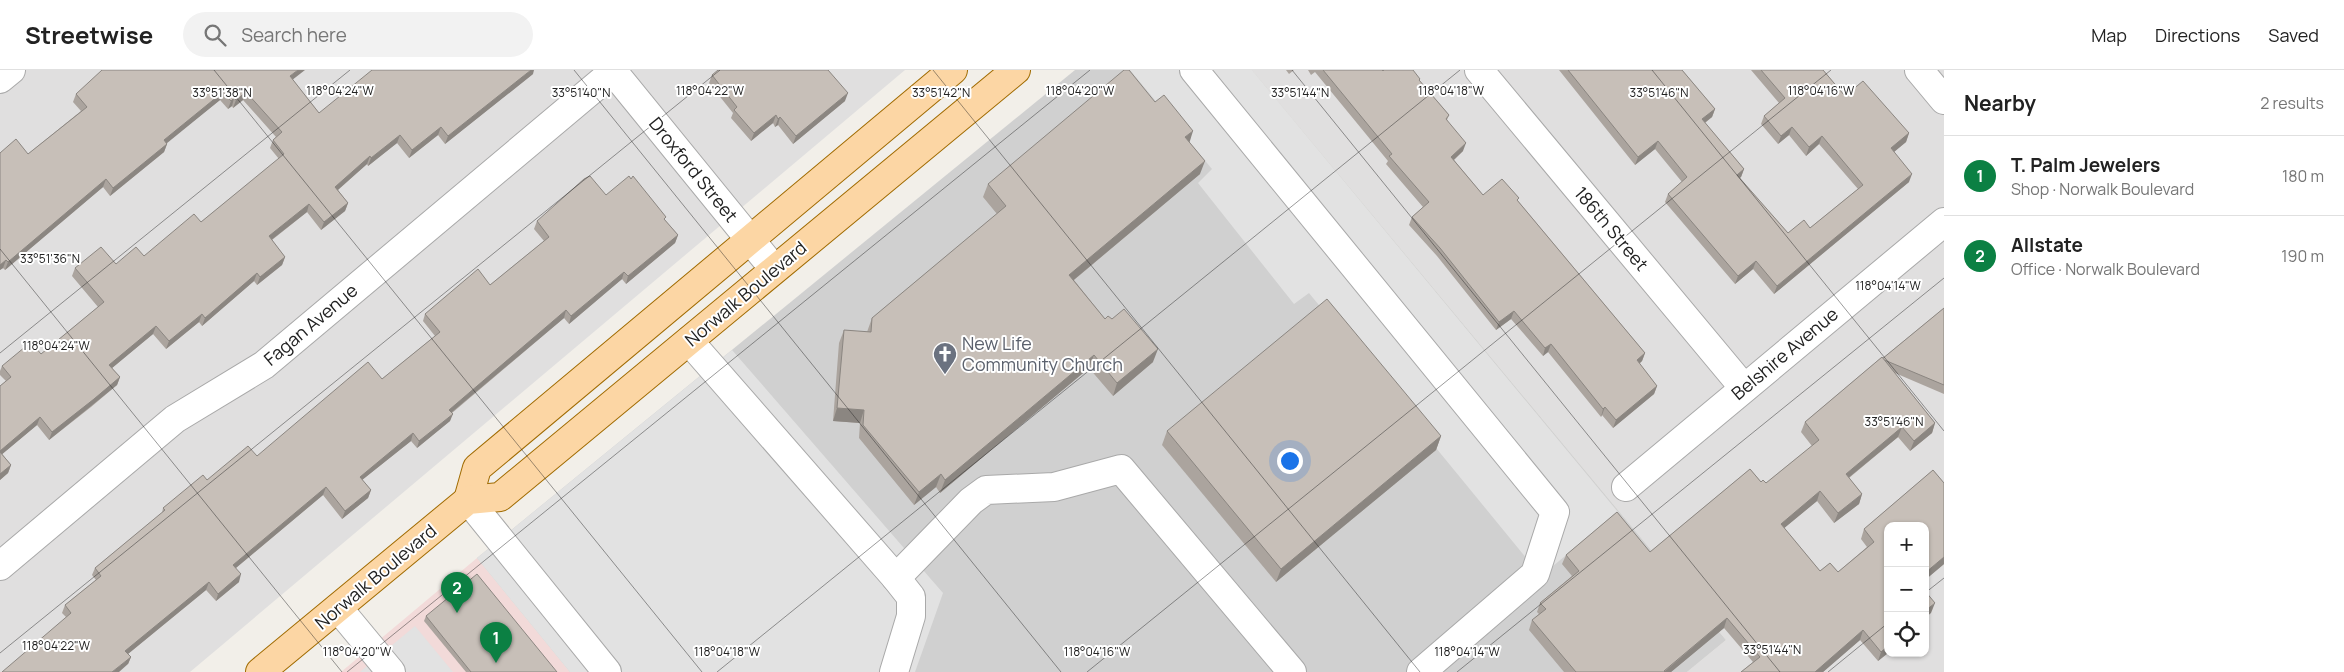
<!DOCTYPE html>
<meta charset="utf-8">
<style>
body{margin:0;font-family:Manrope,sans-serif;background:#f2f2f2;color:#222}
.controls{position:absolute;right:15px;bottom:15px;display:grid;overflow:hidden;border-radius:10px;box-shadow:0 1px 4px #0004}
.controls button{width:45px;height:45px;display:grid;place-items:center;padding:0;border:0;border-bottom:1px solid #e0e0e0;background:#fff;color:#222;font:25px sans-serif}
.you{position:absolute;left:1289px;top:390px;width:18px;height:18px;margin:-12px;border:4px solid #fff;border-radius:50%;background:#1a73e8;box-shadow:0 0 0 8px #1a73e833}
.badge{display:grid;place-items:center;width:32px;height:32px;border-radius:50%;background:#0b8043;color:#fff;font-size:16px;font-weight:700}
.pin{position:absolute;translate:-50% -41px;filter:drop-shadow(0 1px 2px #0008)}
.pin::after{content:'';position:absolute;top:26px;width:18px;height:15px;background:inherit;clip-path:polygon(0 0,100% 0,50% 100%)}
.list{margin:0;padding:0;list-style:none}
h2{display:flex;justify-content:space-between;align-items:center;height:65px;margin:0;padding:0 20px;font-size:21px}
h2 small{font-size:16px;font-weight:400;color:#767676}
.list li{display:grid;grid-template-columns:32px 1fr auto;gap:15px;align-items:center;box-sizing:border-box;height:80px;padding:0 20px;border-top:1px solid #e0e0e0}
.list b{display:block;font-size:19px;white-space:nowrap}
.list p{margin:0;font-size:16px;white-space:nowrap;color:#767676}
.list em{font-size:16px;font-style:normal;color:#767676}
.icon{flex:none;width:28px;height:28px;fill:none;stroke:currentColor;stroke-width:2;stroke-linecap:round;stroke-linejoin:round}
.map{position:relative;flex:none;width:1944px;height:602px;overflow:hidden}
header{display:flex;align-items:center;gap:30px;box-sizing:border-box;height:70px;padding:0 25px;background:#fff;border-bottom:1px solid #e0e0e0}
header strong{font-size:24px}
nav{display:flex;gap:28px;margin-inline-start:auto;font-size:18px}
.search{width:350px;height:45px;background:#f2f2f2;display:flex;align-items:center;gap:12px;box-sizing:border-box;padding:0 18px;border-radius:28px;color:#767676;font-size:19px}
main{display:flex}
aside{flex:1;background:#fff}
.map>svg:first-child{display:block}
.residential{fill:#e0dfdf;fill-rule:evenodd}
.commercial{fill:#f2dad9}
.religious{fill:#d0d0d0}
.parking{fill:#e2e2e2}
.lines{fill:none;stroke-linecap:round;stroke-linejoin:round}
.minor-casing{stroke:#a9a9a9;stroke-width:30}
.major-casing{stroke:#a06b00;stroke-width:30}
.minor{stroke:#fff;stroke-width:28}
.major{stroke:#fcd6a4;stroke-width:28}
.wall{fill:#aba49e}
.shaded-wall{fill:#8b8681}
.building{fill:#c7bfb8;stroke:#8b8681}
.ticks{fill:none;stroke:#222;stroke-width:1;stroke-opacity:0.45}
.labels{text-anchor:middle;stroke-width:4;stroke-linejoin:round;paint-order:stroke}
.street-label{font-size:18px;fill:#222;stroke:#fff}
.worship-label{font-size:18px;fill:#5b616d;stroke:#fff;text-anchor:start}
.ticks-label{font-size:12px;text-anchor:middle;fill:#222;stroke:#fff;stroke-width:4;stroke-linejoin:round;paint-order:stroke}
</style>
<header>
<strong>Streetwise</strong>
<div class="search"><svg class="icon" aria-label="search" viewBox="0 0 24 24"><circle cx="10" cy="10" r="6"/><path d="M15 15l6 6"/></svg>Search here</div>
<nav><a>Map</a><a>Directions</a><a>Saved</a></nav>
</header>
<main>
<div class="map">
<svg width="1944" height="602" viewBox="0 0 1944 602">
<rect width="100%" height="100%" fill="#f2efe9"/>
<g class="residential">
<polygon points="0,0 905,0 190,602 0,602"/>
<path d="M1252 0H1944V602H1687L1726 570ZM1888 456H1925V583H1888Z"/>
</g>
<polygon class="commercial" points="477,488 570,602 341,602"/>
<polygon class="religious" points="1075,0 1252,0 1726,570 1687,602 570,602 477,488"/>
<g class="parking">
<polygon points="1130,0 1252,0 1618,442 1541,506 1309,223 1294,234 1198,113 1212,99"/>
<polygon points="732,280 943,523 915,602 570,602 477,488"/>
<polygon points="415,556 453,602 360,602"/>
</g>
<g class="lines">
<g class="minor-casing">
<g id="minor">
<polyline points="612,0 774,199"/>
<polyline points="1194,0 1555,442 1535,504 1421,602"/>
<polyline points="1479,0 1744,318"/>
<polyline points="1919,0 1944,30"/>
<polyline points="0,9 11,0"/>
<polyline points="689,271 896,508 911,527 911,546 894,602"/>
<polyline points="1626,417 1944,152"/>
<polyline points="468,430 607,602"/>
<polyline points="0,496 175,349 264,295 613,2"/>
<polyline points="896,508 971,431 986,420 1054,417 1121,399 1292,602"/>
<polyline points="338,538 391,602"/>
</g>
</g>
<g class="major-casing">
<g id="major">
<polyline points="468,430 477,398 953,0"/>
<polyline points="260,602 468,430 500,427 1016,0"/>
</g>
</g>
<use href="#minor" class="minor"/>
<use href="#major" class="major"/>
</g>
<g class="wall">
<polygon points="1286,0 1294,0 1289,4"/>
<polygon points="1308,0 1382,0 1383,1 1420,11 1449,45 1447,50 1463,81 1454,90 1483,125 1518,131 1645,283 1642,291 1639,294 1657,316 1654,324 1613,358 1602,345 1601,347 1548,282 1543,286 1511,249 1496,260 1437,186 1409,155 1412,147 1423,137 1386,94 1388,91 1315,2 1311,5"/>
<polygon points="1559,0 1682,0 1715,39 1712,47 1705,53 1744,99 1741,107 1739,108 1788,163 1810,158 1858,119 1819,74 1806,86 1789,65 1778,74 1761,54 1764,46 1779,33 1751,0 1823,0 1845,26 1909,63 1906,72 1894,82 1909,112 1774,224 1753,199 1735,214 1665,132 1668,124 1682,112 1655,79 1635,95"/>
<polygon points="533,4 445,74 438,65 409,88 397,73 368,96 367,94 338,120 348,133 345,141 321,160 307,142 272,170 285,187 282,195 257,215 254,211 202,256 199,252 166,279 153,264 112,298 120,307 117,315 91,337 49,370 37,355 2,384 11,395 8,403 0,410 0,316 6,311 0,305 0,301 2,296 41,284 98,237 72,206 75,198 116,194 144,186 201,152 279,89 270,78 273,70 276,67 243,30 233,38 232,36 228,39 220,30 166,73 167,74 164,82 110,126 103,117 5,200 3,198 0,200 0,83 28,84 81,41 73,32 76,24 293,10 319,43"/>
<polygon points="712,5 845,31 793,74 778,55 775,57 773,53 751,71 731,48 733,43 709,13"/>
<polygon points="1189,72 1200,104 1074,210 1105,249 1153,292 1113,326 1089,298 940,423 936,417 914,435 859,368 860,353 833,351 839,273 844,260 867,262 872,248 997,144 983,127 988,114"/>
<polygon points="606,125 665,150 678,165 675,173 626,214 622,209 569,254 564,248 452,343 450,351 417,378 411,371 362,410 371,420 368,428 342,449 323,425 236,498 239,512 216,531 206,520 128,584 131,587 128,594 66,547 62,543 65,535 96,510 92,505 95,498 162,443 163,438 207,410 257,386 382,309 435,266 423,251 425,244 490,215 544,171 534,159 537,151"/>
<polygon points="1944,238 1944,324 1895,303 1935,353 1932,363 1910,381 1898,367 1849,408 1862,424 1859,434 1834,453 1817,431 1784,458 1820,501 1830,493 1838,502 1867,477 1861,469 1864,459 1933,400 1944,413 1944,494 1925,510 1925,456 1888,456 1888,583 1878,591 1860,570 1823,602 1741,602 1753,592 1724,558 1671,602 1564,602 1529,560 1532,550 1539,544 1537,542 1540,533 1572,506 1562,494 1566,485 1617,442 1650,482 1750,399 1761,412 1763,410 1766,413 1812,376 1801,362 1805,352 1882,287 1883,288"/>
<polygon points="1167,361 1441,366 1436,380 1276,512 1162,375"/>
<polygon points="426,546 557,602 466,602 424,551"/>
</g>
<g class="shaded-wall">
<polygon points="298,0 305,0 287,14 290,6"/>
<polygon points="531,0 534,0 533,4 445,74 448,66"/>
<polygon points="223,22 220,30 161,78 164,70"/>
<polygon points="246,22 243,30 233,38 236,30"/>
<polygon points="848,23 845,31 793,74 796,66"/>
<polygon points="234,28 232,36 228,39 231,31"/>
<polygon points="1715,39 1712,47 1699,57 1702,49"/>
<polygon points="776,45 773,53 751,71 754,63"/>
<polygon points="780,47 778,55 775,57 778,49"/>
<polygon points="441,57 438,65 409,88 412,80"/>
<polygon points="1792,57 1789,65 1778,74 1781,66"/>
<polygon points="1193,61 1189,74 1185,67"/>
<polygon points="1909,63 1906,72 1889,86 1891,78"/>
<polygon points="400,65 397,73 368,96 371,88"/>
<polygon points="1822,66 1819,74 1806,86 1809,77"/>
<polygon points="1658,71 1655,79 1635,95 1638,87"/>
<polygon points="1466,73 1463,81 1448,95 1451,87"/>
<polygon points="167,74 164,82 110,126 113,118"/>
<polygon points="370,86 367,94 332,125 335,117"/>
<polygon points="1205,91 1200,104 1064,218 1069,205"/>
<polygon points="1744,99 1741,107 1734,113 1737,105"/>
<polygon points="1912,104 1909,112 1774,224 1777,216"/>
<polygon points="106,109 103,117 5,200 8,192"/>
<polygon points="348,133 345,141 321,160 324,152"/>
<polygon points="309,134 307,142 266,174 269,166"/>
<polygon points="678,165 675,173 626,214 628,206"/>
<polygon points="285,187 282,195 257,215 260,207"/>
<polygon points="6,190 3,198 0,200 0,195"/>
<polygon points="1756,191 1753,199 1735,214 1738,206"/>
<polygon points="624,202 622,209 569,254 571,246"/>
<polygon points="257,203 254,211 202,256 205,248"/>
<polygon points="566,240 564,248 446,347 449,340"/>
<polygon points="1514,241 1511,249 1496,260 1499,252"/>
<polygon points="202,244 199,252 166,279 169,271"/>
<polygon points="156,256 153,264 106,303 109,295"/>
<polygon points="1551,274 1548,282 1543,286 1545,278"/>
<polygon points="1158,279 1153,292 1113,326 1117,313"/>
<polygon points="1645,283 1642,291 1634,298 1637,290"/>
<polygon points="1094,285 1089,298 940,423 945,410"/>
<polygon points="120,307 117,315 49,370 52,362"/>
<polygon points="1657,316 1654,324 1613,358 1616,350"/>
<polygon points="1605,337 1602,345 1601,347 1603,339"/>
<polygon points="837,338 864,340 860,353 833,351"/>
<polygon points="453,344 450,351 417,378 419,371"/>
<polygon points="40,347 37,355 0,386 0,381"/>
<polygon points="1935,353 1932,363 1910,381 1914,371"/>
<polygon points="1902,357 1898,367 1842,413 1846,404"/>
<polygon points="413,363 411,371 357,414 360,407"/>
<polygon points="1441,366 1436,380 1276,512 1281,499"/>
<polygon points="11,395 8,403 0,410 0,404"/>
<polygon points="941,404 936,417 914,435 919,422"/>
<polygon points="326,417 323,425 231,502 233,495"/>
<polygon points="371,420 368,428 342,449 345,441"/>
<polygon points="1820,421 1817,431 1777,464 1781,454"/>
<polygon points="1862,424 1859,434 1834,453 1838,443"/>
<polygon points="1944,487 1944,494 1925,510 1925,503"/>
<polygon points="241,504 239,512 216,531 218,524"/>
<polygon points="209,512 206,520 123,588 125,581"/>
<polygon points="1935,533 1931,543 1925,548 1925,541"/>
<polygon points="1727,548 1724,558 1671,602 1664,602"/>
<polygon points="1863,560 1860,570 1823,602 1815,602"/>
<polygon points="1888,576 1888,583 1878,591 1881,582"/>
<polygon points="131,587 128,594 119,602 112,602"/>
</g>
<g class="building">
<polygon points="102,0 298,0 290,6 319,43 372,0 531,0 448,66 441,57 412,80 400,65 371,88 370,86 335,117 348,133 324,152 309,134 269,166 285,187 260,207 257,203 205,248 202,244 169,271 156,256 109,295 120,307 94,329 52,362 40,347 0,381 0,316 11,307 2,296 31,272 41,284 104,232 75,198 101,177 116,194 136,177 144,186 194,144 201,152 284,84 273,70 282,62 246,22 236,30 234,28 231,31 223,22 164,70 167,74 113,118 106,109 8,192 6,190 0,195 0,83 16,69 28,84 87,37 76,24"/>
<polygon points="718,0 828,0 848,23 796,66 780,47 778,49 776,45 754,63 734,40 737,37 712,5"/>
<polygon points="1124,0 1129,0 1155,32 1164,25 1193,61 1185,67 1205,91 1069,205 1105,249 1108,246 1112,249 1124,239 1158,279 1117,313 1094,285 945,410 941,404 919,422 863,355 864,340 837,338 844,260 871,262 872,248 1006,136 988,114"/>
<polygon points="1323,0 1382,0 1383,1 1384,0 1413,0 1420,9 1419,10 1449,45 1446,49 1466,73 1451,87 1483,125 1502,109 1519,128 1517,130 1645,283 1637,290 1657,316 1616,350 1605,337 1603,339 1551,274 1545,278 1514,241 1499,252 1440,178 1412,147 1429,132 1389,86 1392,84"/>
<polygon points="1568,0 1682,0 1715,39 1702,49 1744,99 1737,105 1788,163 1804,150 1810,158 1863,115 1822,66 1809,77 1792,57 1781,66 1764,46 1785,28 1761,0 1823,0 1845,26 1863,11 1909,63 1891,78 1912,104 1777,216 1756,191 1738,206 1668,124 1687,107 1658,71 1638,87"/>
<polygon points="590,106 606,125 629,106 631,109 633,106 666,147 664,149 678,165 628,206 624,202 571,246 566,240 449,340 453,344 419,371 413,363 360,407 371,420 345,441 326,417 233,495 241,504 218,524 209,512 125,581 131,587 112,602 2,602 71,543 65,535 101,506 95,498 165,440 163,438 203,405 207,410 248,376 257,386 368,292 382,309 440,262 425,244 478,199 490,215 549,167 537,151 584,109"/>
<polygon points="1327,229 1441,366 1281,499 1167,361"/>
<polygon points="1944,238 1944,315 1882,289"/>
<polygon points="1882,287 1935,353 1914,371 1902,357 1846,404 1862,424 1838,443 1820,421 1781,454 1820,501 1830,493 1838,502 1874,472 1864,459 1933,400 1944,413 1944,487 1925,503 1925,456 1888,456 1888,576 1881,582 1863,560 1815,602 1741,602 1760,587 1727,548 1664,601 1665,602 1576,602 1532,550 1546,539 1540,533 1579,501 1566,485 1617,442 1650,482 1750,399 1761,412 1763,410 1766,413 1819,370 1805,352"/>
<polygon points="0,382 11,395 0,404"/>
<polygon points="477,504 557,602 471,602 426,546"/>
<polygon points="1925,521 1935,533 1925,541"/>
</g>
<path class="ticks" d="M214 0 702 602M574 0 1061 602M933 0 1420 602M1292 0 1780 602M1652 0 1944 361M0 179 342 602M0 283 350 0M1925 523 1944 508M0 583 720 0M347 602 1090 0M717 602 1460 0M1087 602 1831 0M1457 602 1944 208M1828 602 1888 553"/>
<defs>
<g id="church-pin" transform="scale(1.25)"><path d="M0 17L-7.5 6A9.5 9.5 0 1 1 7.5 6Z" fill="#6b7280" stroke="#fff"/><path d="M-1.2-6h2.4v3.5h3.3v2.4h-3.3V6h-2.4V-.1h-3.3v-2.4h3.3Z" fill="#fff"/></g>
</defs>
<g fill-rule="evenodd">
<use href="#church-pin" x="945" y="284"/>
</g>
<g class="labels">
<g class="street-label">
<text transform="translate(693 100) rotate(51)" y="6">Droxford Street</text>
<text transform="translate(1611 159) rotate(50)" y="6">186th Street</text>
<text transform="translate(746 224) rotate(-40)" y="6">Norwalk Boulevard</text>
<text transform="translate(311 255) rotate(-40)" y="6">Fagan Avenue</text>
<text transform="translate(1785 284) rotate(-40)" y="6">Belshire Avenue</text>
<text transform="translate(376 507) rotate(-40)" y="6">Norwalk Boulevard</text>
</g>
<g class="worship-label">
<text x="962" y="280">New Life<tspan x="962" dy="21">Community Church</tspan></text>
</g>
</g>
<g class="ticks-label">
<text x="340" y="25">118°04'24"W</text>
<text x="710" y="25">118°04'22"W</text>
<text x="1821" y="25">118°04'16"W</text>
<text x="1080" y="25">118°04'20"W</text>
<text x="1451" y="25">118°04'18"W</text>
<text x="222" y="27">33°51'38"N</text>
<text x="581" y="27">33°51'40"N</text>
<text x="941" y="27">33°51'42"N</text>
<text x="1300" y="27">33°51'44"N</text>
<text x="1659" y="27">33°51'46"N</text>
<text x="50" y="193">33°51'36"N</text>
<text x="1888" y="220">118°04'14"W</text>
<text x="56" y="280">118°04'24"W</text>
<text x="1894" y="356">33°51'46"N</text>
<text x="56" y="580">118°04'22"W</text>
<text x="1772" y="584">33°51'44"N</text>
<text x="357" y="586">118°04'20"W</text>
<text x="727" y="586">118°04'18"W</text>
<text x="1097" y="586">118°04'16"W</text>
<text x="1467" y="586">118°04'14"W</text>
</g>
</svg>
<div class="controls">
<button>+</button>
<button>−</button>
<button><svg class="icon" aria-label="locate" viewBox="0 0 24 24"><circle cx="12" cy="12" r="6"/><path d="M12 2v4M12 18v4M2 12h4M18 12h4"/></svg></button>
</div>
<div class="you"></div>
<div class="pin badge" style="left:496px;top:593px">1</div>
<div class="pin badge" style="left:457px;top:543px">2</div>
</div>
<aside>
<h2>Nearby<small>2 results</small></h2>
<ul class="list">
<li><span class="badge">1</span><div><b>T. Palm Jewelers</b><p>Shop · Norwalk Boulevard</p></div><em>180 m</em></li>
<li><span class="badge">2</span><div><b>Allstate</b><p>Office · Norwalk Boulevard</p></div><em>190 m</em></li>
</ul>
</aside>
</main>
